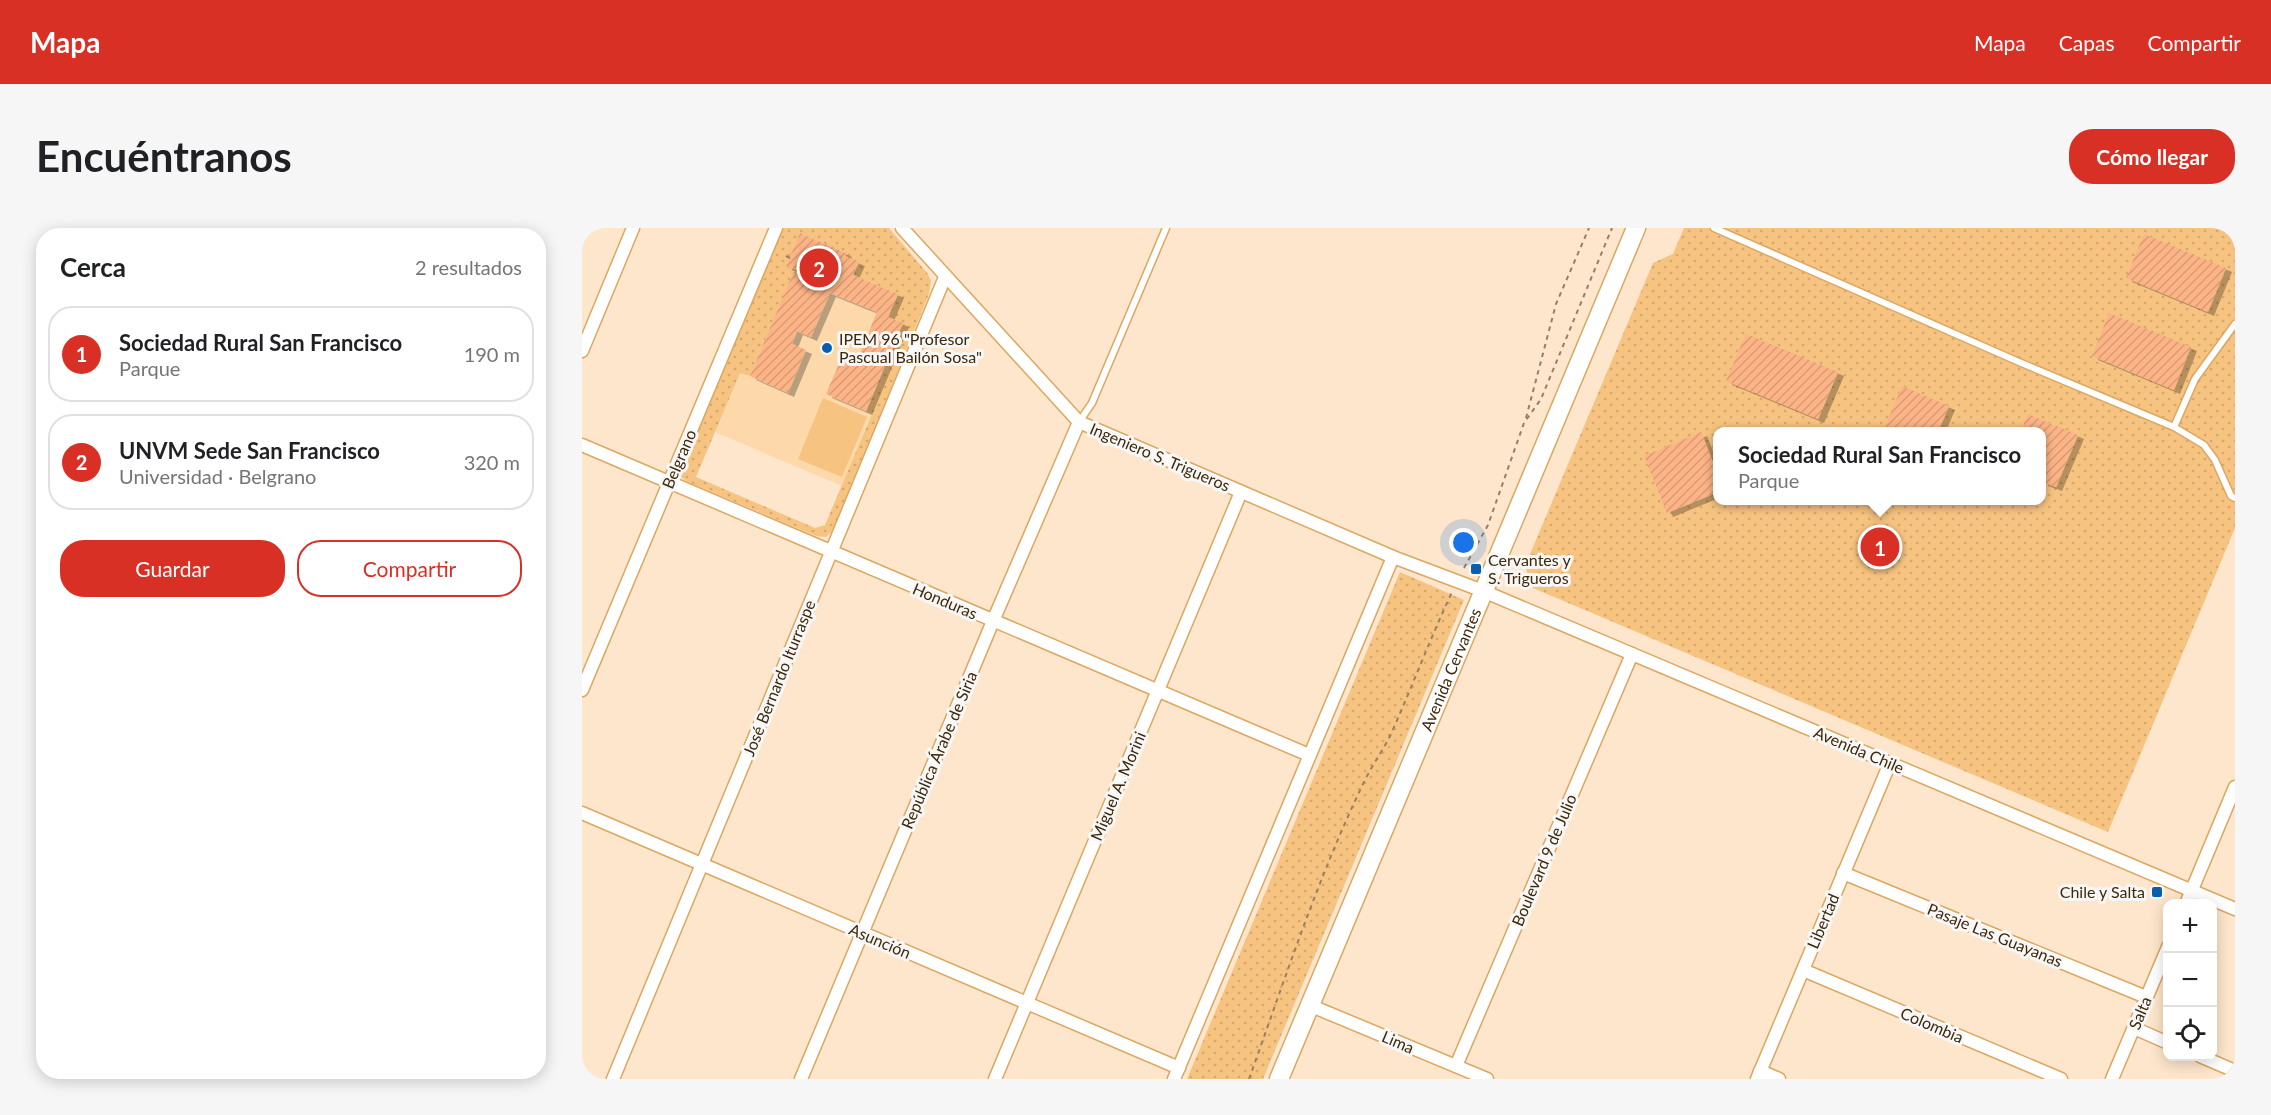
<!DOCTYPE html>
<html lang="es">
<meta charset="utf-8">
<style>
body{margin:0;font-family:Lato,sans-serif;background:#f6f6f6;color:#202124}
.controls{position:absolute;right:18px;bottom:18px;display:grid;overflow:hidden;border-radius:12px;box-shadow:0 3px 15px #0003}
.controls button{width:54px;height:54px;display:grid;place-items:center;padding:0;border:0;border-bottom:2px solid #e0e0e0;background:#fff;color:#202124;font:30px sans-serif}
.you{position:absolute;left:882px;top:315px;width:21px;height:21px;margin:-15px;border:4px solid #fff;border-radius:50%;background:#1a73e8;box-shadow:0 0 0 9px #1a73e833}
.badge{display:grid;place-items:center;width:39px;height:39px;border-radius:50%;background:#d93025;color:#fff;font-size:20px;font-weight:700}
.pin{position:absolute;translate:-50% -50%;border:3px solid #fff;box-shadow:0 2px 6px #0006}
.popup{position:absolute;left:1131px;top:199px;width:333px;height:78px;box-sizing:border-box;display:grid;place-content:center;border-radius:12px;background:#fff;filter:drop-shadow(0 2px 4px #0005);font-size:20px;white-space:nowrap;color:#757577}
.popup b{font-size:22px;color:#202124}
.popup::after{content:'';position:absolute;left:50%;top:100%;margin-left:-12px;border:12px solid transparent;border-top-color:#fff}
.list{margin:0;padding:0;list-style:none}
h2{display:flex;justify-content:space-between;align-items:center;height:78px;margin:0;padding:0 24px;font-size:26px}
h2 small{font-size:20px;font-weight:400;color:#757577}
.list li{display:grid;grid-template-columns:39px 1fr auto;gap:18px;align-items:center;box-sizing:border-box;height:96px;margin:0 12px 12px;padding:0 12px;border:2px solid #e0e0e0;border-radius:24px}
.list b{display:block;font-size:22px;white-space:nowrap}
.list p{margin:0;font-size:20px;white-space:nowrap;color:#757577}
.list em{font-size:20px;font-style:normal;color:#757577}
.actions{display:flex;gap:12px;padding:18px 24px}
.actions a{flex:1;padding:14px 0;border:2px solid #d93025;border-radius:24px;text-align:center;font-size:21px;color:#d93025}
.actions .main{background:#d93025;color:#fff}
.icon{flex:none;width:33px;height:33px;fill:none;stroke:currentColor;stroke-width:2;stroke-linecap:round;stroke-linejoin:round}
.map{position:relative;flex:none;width:1653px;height:851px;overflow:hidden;border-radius:24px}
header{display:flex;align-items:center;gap:36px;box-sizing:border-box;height:84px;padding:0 30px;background:#d93025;color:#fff}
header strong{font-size:28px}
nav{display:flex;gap:33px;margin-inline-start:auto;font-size:21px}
.intro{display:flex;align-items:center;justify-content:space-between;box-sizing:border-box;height:144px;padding:0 36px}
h1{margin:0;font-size:42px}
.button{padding:15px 27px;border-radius:24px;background:#d93025;color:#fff;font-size:21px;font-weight:700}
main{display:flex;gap:36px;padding:0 36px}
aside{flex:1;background:#fff;border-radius:24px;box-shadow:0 3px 15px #0003}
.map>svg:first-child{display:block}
.built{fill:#fcd8ab}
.green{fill:url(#green-dots);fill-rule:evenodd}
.pitch{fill:#f7c380}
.building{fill:url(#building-hatch);filter:url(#shadow)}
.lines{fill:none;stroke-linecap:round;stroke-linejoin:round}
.service-casing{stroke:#dca761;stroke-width:9}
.minor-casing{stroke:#dca761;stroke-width:15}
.primary-casing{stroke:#dca761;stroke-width:21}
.path{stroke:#968063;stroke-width:2;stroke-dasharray:4.5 4.5;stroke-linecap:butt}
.service{stroke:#fff;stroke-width:6}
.minor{stroke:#fff;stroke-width:12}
.primary{stroke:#fff;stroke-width:18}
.poi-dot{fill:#095fad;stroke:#f7f7f7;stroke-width:2}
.labels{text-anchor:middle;stroke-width:6;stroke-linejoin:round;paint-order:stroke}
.poi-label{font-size:16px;fill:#3d2809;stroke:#f7f7f7;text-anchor:start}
.street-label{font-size:16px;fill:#3d2809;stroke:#f7f7f7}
</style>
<header>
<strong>Mapa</strong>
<nav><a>Mapa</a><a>Capas</a><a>Compartir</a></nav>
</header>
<div class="intro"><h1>Encuéntranos</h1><a class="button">Cómo llegar</a></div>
<main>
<aside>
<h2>Cerca<small>2 resultados</small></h2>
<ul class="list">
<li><span class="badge">1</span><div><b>Sociedad Rural San Francisco</b><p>Parque</p></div><em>190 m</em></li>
<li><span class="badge">2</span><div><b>UNVM Sede San Francisco</b><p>Universidad · Belgrano</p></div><em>320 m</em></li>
</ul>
<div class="actions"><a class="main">Guardar</a><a>Compartir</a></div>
</aside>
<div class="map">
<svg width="1653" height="851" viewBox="0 0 1653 851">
<defs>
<pattern id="green-dots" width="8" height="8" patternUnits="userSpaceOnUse" patternTransform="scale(1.5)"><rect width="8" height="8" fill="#f7c380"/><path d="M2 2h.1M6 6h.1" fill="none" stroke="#d5a86d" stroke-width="1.8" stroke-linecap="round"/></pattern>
<pattern id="building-hatch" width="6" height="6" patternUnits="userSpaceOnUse" patternTransform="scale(1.5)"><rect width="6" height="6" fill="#fcb487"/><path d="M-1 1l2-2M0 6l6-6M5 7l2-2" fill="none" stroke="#d99b73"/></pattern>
<filter id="shadow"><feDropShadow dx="6" dy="4" stdDeviation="0" flood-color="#0004"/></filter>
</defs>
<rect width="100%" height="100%" fill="#fde6cb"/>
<polygon class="built" points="277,34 271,48 316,66 321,95 284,183 290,185 260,258 133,204 158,144 168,148 211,45 223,50 225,46 251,57"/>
<g class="green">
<path d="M201 0H307L346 46 349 53 347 66 252 302 244 309 234 308 104 253 98 248V245ZM218 5 264 25 263 28 276 35 271 47 316 66 306 89 320 95 284 183 290 186 243 297 233 300 114 249 158 145 168 148 211 46 223 50 225 46 205 38Z"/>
<path d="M1102 0H1653V300L1526 604 951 360 943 338 1071 35 1091 26ZM1136 204H1460V272H1136Z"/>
<polygon points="818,344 882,372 681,851 605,851"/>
</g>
<polygon class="pitch" points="241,170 285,189 260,249 216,231"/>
<g class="building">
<polygon points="218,5 264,25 263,28 277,34 271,47 316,66 306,89 321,95 284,183 244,166 263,122 277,128 295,84 248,65 229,109 215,103 210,116 224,122 206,165 168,148 211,45 223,50 225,46 204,38"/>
<polygon points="1562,6 1644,40 1626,84 1544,50"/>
<polygon points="1527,85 1609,119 1592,162 1510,128"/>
<polygon points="1164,106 1256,144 1236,191 1144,153"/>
<polygon points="1320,158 1367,178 1356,204 1301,204"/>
<polygon points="1446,186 1496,207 1474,259 1460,254 1460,204 1439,204"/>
<polygon points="1119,204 1136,247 1136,264 1085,285 1062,228"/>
</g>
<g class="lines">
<g class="service-casing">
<g id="service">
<polyline points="1132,0 1437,134 1592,199 1622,217 1633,232 1649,268 1653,270"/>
<polyline points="497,194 510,175 584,0"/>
<polyline points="1592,199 1613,151 1653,96"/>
</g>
</g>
<g class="minor-casing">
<g id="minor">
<polyline points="320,0 497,194 811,329 901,363 1653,681"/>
<polyline points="0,123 51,0"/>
<polyline points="0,217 727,527"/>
<polyline points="0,462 194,0"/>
<polyline points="0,585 597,840"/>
<polyline points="1261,645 1564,769"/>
<polyline points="1604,676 1653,559"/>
<polyline points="1221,742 1479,851"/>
<polyline points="727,777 905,851"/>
<polyline points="1552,800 1586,815"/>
<polyline points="1618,828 1653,843"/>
<polyline points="874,838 1050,426"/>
<polyline points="1178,843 1197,851"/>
<polyline points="31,851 363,49"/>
<polyline points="219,851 411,393 497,194"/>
<polyline points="413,851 659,264"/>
<polyline points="592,851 811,329"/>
<polyline points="1175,851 1308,535"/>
<polyline points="1530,851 1586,719"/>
</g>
</g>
<g class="primary-casing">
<g id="primary">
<path id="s1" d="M697 851 1054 0"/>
</g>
</g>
<g class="path">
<polyline points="204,28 208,30"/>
<polyline points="944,190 974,76 1007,0"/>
<polyline points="882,340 906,297 942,195 959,171 1030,0"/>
<path d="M667 851C703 751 736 649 782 554 790 537 801 523 809 506 830 459 848 411 870 364"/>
</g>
<use href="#service" class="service"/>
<use href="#minor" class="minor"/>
<use href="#primary" class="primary"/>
</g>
<g class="poi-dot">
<circle cx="245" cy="120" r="6"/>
<rect x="888" y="335" width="12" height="12" rx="3"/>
<rect x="1569" y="658" width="12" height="12" rx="3"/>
</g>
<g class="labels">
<g class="poi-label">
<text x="257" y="117">IPEM 96 "Profesor<tspan x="257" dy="18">Pascual Bailón Sosa"</tspan></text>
<text x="906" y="338">Cervantes y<tspan x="906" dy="18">S. Trigueros</tspan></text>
<text x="1563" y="670" text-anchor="end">Chile y Salta</text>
</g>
<g class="street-label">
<text transform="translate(578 229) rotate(23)" y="6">Ingeniero S. Trigueros</text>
<text transform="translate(97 231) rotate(-67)" y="6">Belgrano</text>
<text transform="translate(363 373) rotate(23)" y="6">Honduras</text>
<text dy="6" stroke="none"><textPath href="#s1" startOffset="444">Avenida Cervantes</textPath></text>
<text transform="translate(197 450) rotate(-68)" y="6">José Bernardo Iturraspe</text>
<text transform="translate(357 522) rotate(-67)" y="6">República Árabe de Siria</text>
<text transform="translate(1277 522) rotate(23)" y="6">Avenida Chile</text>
<text transform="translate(536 558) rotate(-67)" y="6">Miguel A. Morini</text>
<text transform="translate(962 632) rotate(-67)" y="6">Boulevard 9 de Julio</text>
<text transform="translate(1241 693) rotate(-67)" y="6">Libertad</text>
<text transform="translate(1413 707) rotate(22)" y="6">Pasaje Las Guayanas</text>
<text transform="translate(298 713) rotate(23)" y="6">Asunción</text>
<text transform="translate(1558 785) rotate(-67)" y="6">Salta</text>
<text transform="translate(1350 797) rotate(23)" y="6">Colombia</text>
<text transform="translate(816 814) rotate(23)" y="6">Lima</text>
</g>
</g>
</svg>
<div class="controls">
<button>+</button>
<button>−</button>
<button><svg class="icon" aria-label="locate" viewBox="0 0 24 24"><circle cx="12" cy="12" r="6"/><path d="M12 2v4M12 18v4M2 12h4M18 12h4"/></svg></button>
</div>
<div class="you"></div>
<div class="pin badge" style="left:1298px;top:319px">1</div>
<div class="popup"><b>Sociedad Rural San Francisco</b>Parque</div>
<div class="pin badge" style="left:237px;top:40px">2</div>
</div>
</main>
